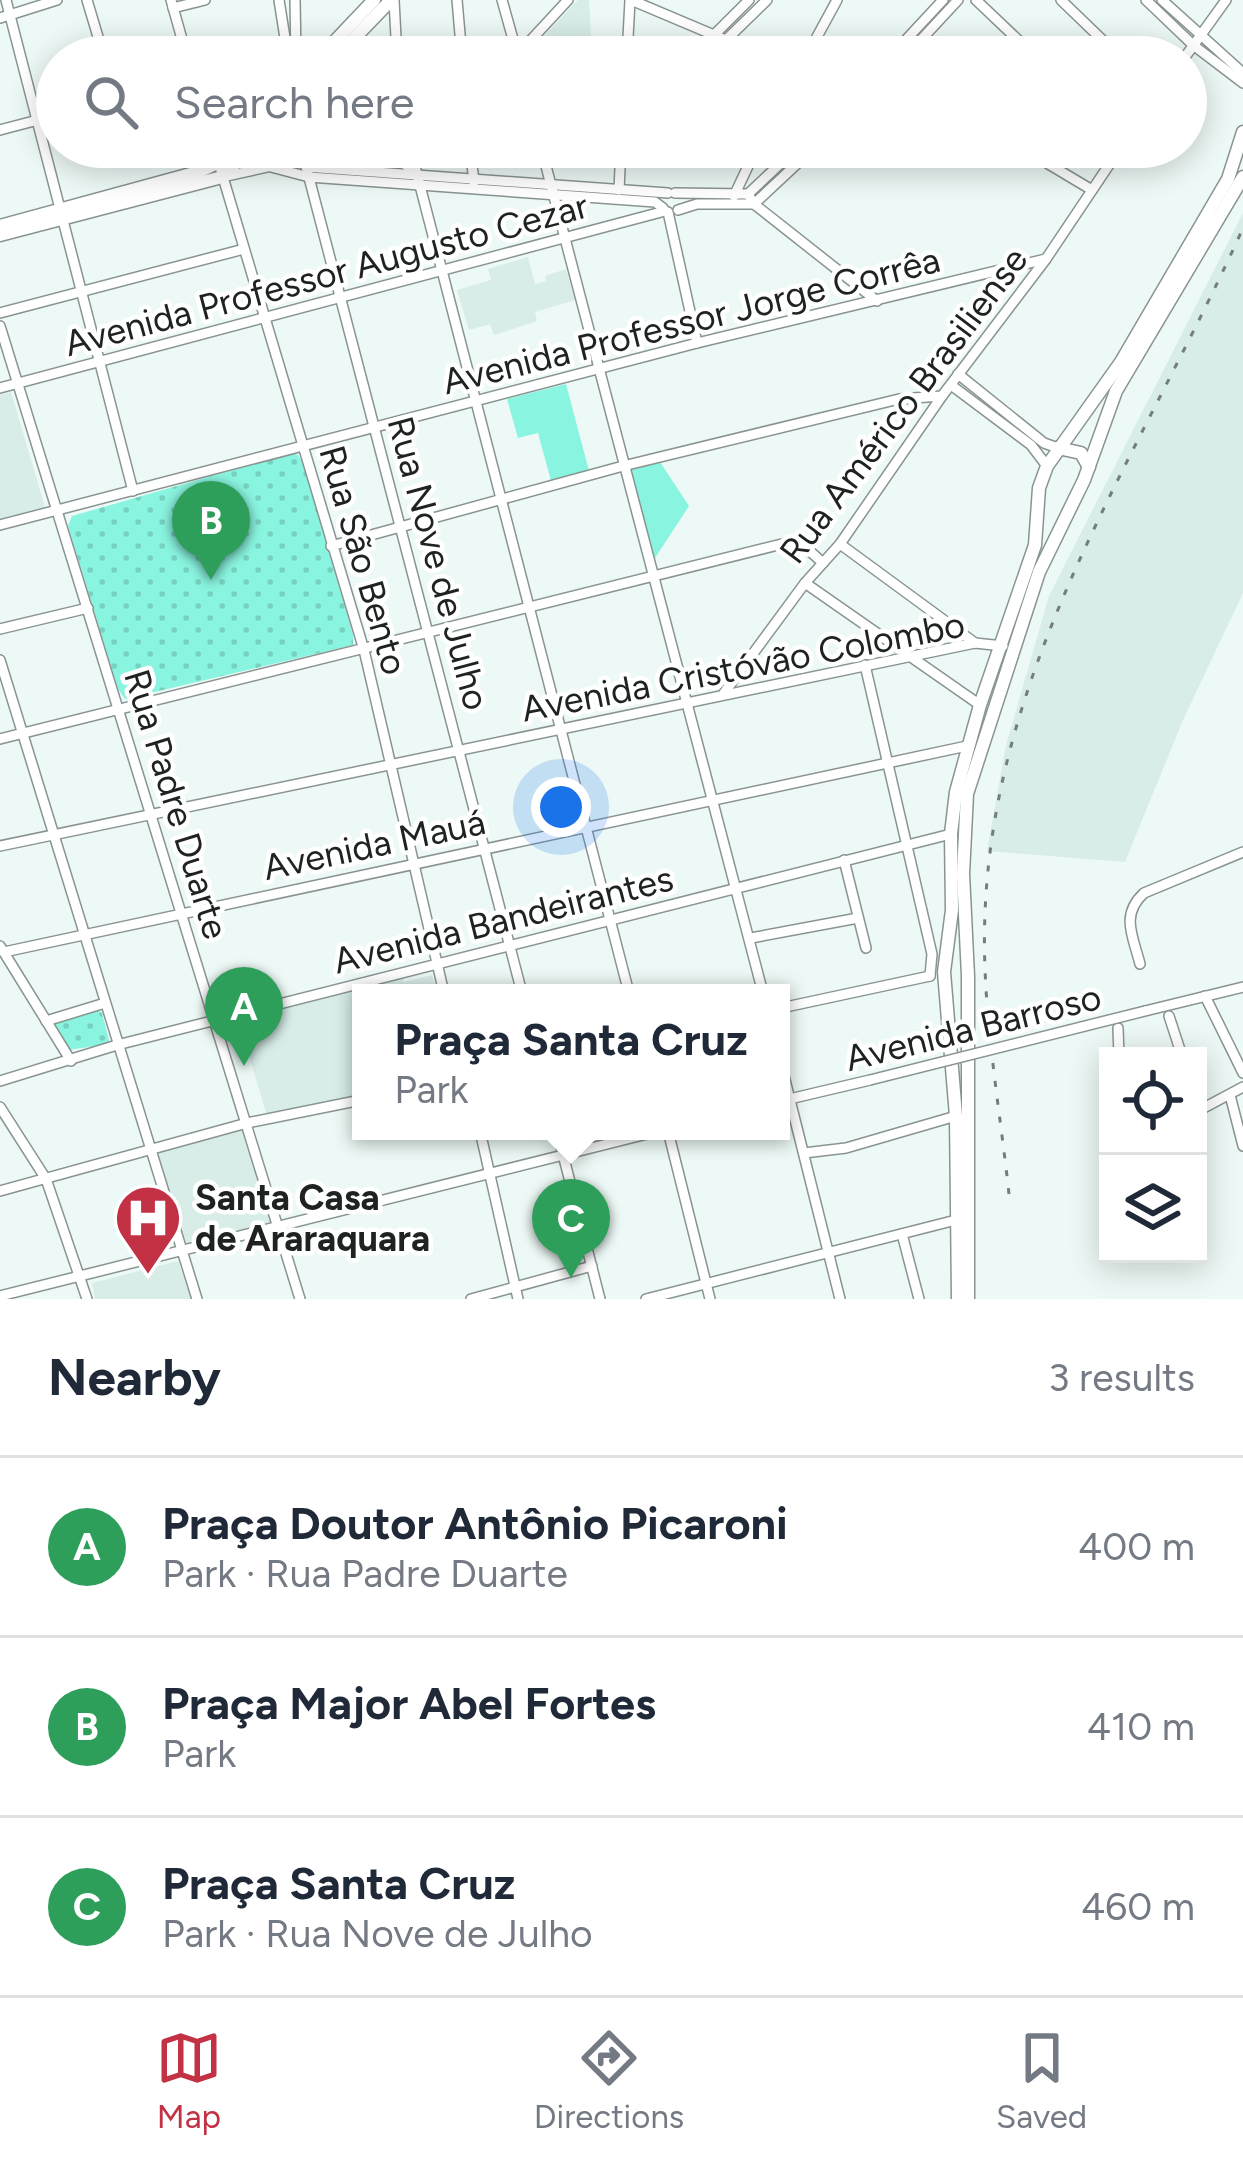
<!DOCTYPE html>
<meta charset="utf-8">
<style>
body{margin:0;font-family:Figtree,sans-serif;background:#f6f6f7;color:#1f2937}
.controls{position:absolute;right:36px;bottom:36px;display:grid;overflow:hidden;border-radius:0px;box-shadow:0 6px 30px #0003}
.controls button{width:108px;height:108px;display:grid;place-items:center;padding:0;border:0;border-bottom:3px solid #e0e1e3;background:#fff;color:#1f2937;font:60px sans-serif}
.you{position:absolute;left:561px;top:807px;width:42px;height:42px;margin:-30px;border:9px solid #fff;border-radius:50%;background:#1a73e8;box-shadow:0 0 0 18px #1a73e833}
.badge{display:grid;place-items:center;width:78px;height:78px;border-radius:50%;background:#c23244;color:#fff;font-size:39px;font-weight:700}
.pin{position:absolute;translate:-50% -99px;filter:drop-shadow(0 3px 6px #0008)}
.pin::after{content:'';position:absolute;top:63px;width:42px;height:36px;background:inherit;clip-path:polygon(0 0,100% 0,50% 100%)}
.popup{position:absolute;left:352px;top:984px;width:438px;height:156px;box-sizing:border-box;display:grid;place-content:center;border-radius:0px;background:#fff;filter:drop-shadow(0 3px 9px #0005);font-size:39px;white-space:nowrap;color:#747a83}
.popup b{font-size:45px;color:#1f2937}
.popup::after{content:'';position:absolute;left:50%;top:100%;margin-left:-24px;border:24px solid transparent;border-top-color:#fff}
.list{margin:0;padding:0;list-style:none}
h2{display:flex;justify-content:space-between;align-items:center;height:156px;margin:0;padding:0 48px;font-size:51px}
h2 small{font-size:39px;font-weight:400;color:#747a83}
.list li{display:grid;grid-template-columns:78px 1fr auto;gap:36px;align-items:center;box-sizing:border-box;height:180px;padding:0 48px;border-top:3px solid #e0e1e3}
.list b{display:block;font-size:45px;white-space:nowrap}
.list p{margin:0;font-size:39px;white-space:nowrap;color:#747a83}
.list em{font-size:39px;font-style:normal;color:#747a83}
.icon{flex:none;width:66px;height:66px;fill:none;stroke:currentColor;stroke-width:2;stroke-linecap:round;stroke-linejoin:round}
.map{position:relative;flex:none;width:1243px;height:1299px;overflow:hidden}
.search{position:absolute;background:#fff;box-shadow:0 6px 30px #0003;left:36px;right:36px;top:36px;height:132px;display:flex;align-items:center;gap:30px;box-sizing:border-box;padding:0 42px;border-radius:66px;color:#747a83;font-size:45px}
.sheet{height:696px;background:#fff}
nav{display:flex;justify-content:space-around;align-items:center;box-sizing:border-box;height:168px;border-top:3px solid #e0e1e3;background:#fff;font-size:33px;color:#747a83}
nav a{display:grid;justify-items:center;gap:6px}
nav .on{color:#c23244}
.map>svg:first-child{display:block}
.built{fill:#d8ede8}
.green{fill:#89f4df}
.park{fill:url(#park-dots)}
.lines{fill:none;stroke-linecap:round;stroke-linejoin:round}
.minor-casing{stroke:#899492;stroke-width:12}
.major-casing{stroke:#899492;stroke-width:15}
.minor{stroke:#fff;stroke-width:9}
.major{stroke:#fff;stroke-width:12}
.rail{stroke:#757c7b;stroke-width:3;stroke-dasharray:6 12;stroke-linecap:butt}
.minor-bridge-casing{stroke:#899492;stroke-width:12;stroke-linecap:butt}
.minor-bridge{stroke:#fff;stroke-width:9}
.labels{text-anchor:middle;stroke-width:9;stroke-linejoin:round;paint-order:stroke}
.street-label{font-size:36px;fill:#1e2221;stroke:#fff}
.poi-label{font-size:36px;font-weight:bold;fill:#1e2221;stroke:#fff;text-anchor:start}
</style>
<div class="map">
<svg width="1243" height="1299" viewBox="0 0 1243 1299">
<defs>
<pattern id="park-dots" width="8" height="8" patternUnits="userSpaceOnUse" patternTransform="scale(3)"><rect width="8" height="8" fill="#89f4df"/><path d="M2 2h.1M6 6h.1" fill="none" stroke="#76d1bf" stroke-width="1.8" stroke-linecap="round"/></pattern>
</defs>
<rect width="100%" height="100%" fill="#edf9f6"/>
<g class="built">
<polygon points="578,0 589,0 592,57 524,57"/>
<polygon points="1243,213 1243,593 1183,720 1125,862 987,851 1006,745 1049,596"/>
<polygon points="528,257 535,284 546,281 545,276 566,269 575,300 535,312 537,321 494,335 490,324 469,330 457,290 491,280 488,269"/>
<polygon points="11,392 45,507 0,520 0,395"/>
<polygon points="432,975 437,993 361,993 361,1095 267,1116 238,1019 402,977 404,982"/>
<polygon points="241,1130 270,1222 187,1244 157,1157 160,1152"/>
<polygon points="178,1261 191,1299 95,1299 92,1283"/>
</g>
<g class="green">
<polygon points="566,384 589,471 551,481 538,433 518,438 507,399"/>
<polygon points="660,462 689,506 653,561 630,470"/>
</g>
<g class="park">
<polygon points="292,453 298,455 303,463 353,635 353,645 125,699 118,689 68,526 72,516"/>
<polygon points="97,1010 102,1013 110,1044 68,1050 53,1026 55,1022"/>
</g>
<g class="lines">
<g class="minor-casing">
<g id="minor">
<polyline points="6,0 133,491"/>
<polyline points="87,0 104,57"/>
<polyline points="171,0 187,57"/>
<polyline points="279,0 288,57"/>
<polyline points="295,0 296,57"/>
<polyline points="394,0 397,57"/>
<polyline points="457,0 462,57"/>
<polyline points="502,0 518,57"/>
<polyline points="631,0 766,57"/>
<polyline points="976,0 1036,57"/>
<polyline points="1061,0 1120,57"/>
<polyline points="1146,0 1193,45 1243,83"/>
<polyline points="1162,0 1243,73"/>
<polyline points="173,8 205,0"/>
<polyline points="0,18 57,0"/>
<polyline points="714,35 749,0"/>
<polyline points="726,40 767,0"/>
<polyline points="517,55 568,0"/>
<polyline points="627,57 630,0"/>
<polyline points="806,57 837,0"/>
<polyline points="890,57 943,0"/>
<polyline points="905,57 958,0"/>
<polyline points="1185,57 1226,0"/>
<polyline points="0,130 57,115"/>
<polyline points="214,147 364,650 444,993"/>
<polyline points="301,147 522,993"/>
<polyline points="382,147 417,174"/>
<polyline points="410,147 629,993"/>
<polyline points="470,147 474,182"/>
<polyline points="541,147 763,993"/>
<polyline points="1020,147 1092,190"/>
<polyline points="271,167 309,177 655,202 663,208"/>
<polyline points="306,167 668,193"/>
<polyline points="222,177 304,159"/>
<polyline points="619,190 621,147"/>
<polyline points="675,193 748,194"/>
<polyline points="748,194 754,204 877,301"/>
<polyline points="748,194 798,147"/>
<polyline points="734,196 757,147"/>
<polyline points="754,204 815,147"/>
<polyline points="678,210 697,204 754,204"/>
<polyline points="668,212 697,343"/>
<polyline points="0,313 244,249"/>
<polyline points="0,326 300,1299"/>
<polyline points="958,374 1044,443 1058,448"/>
<polyline points="951,385 1031,445 1047,466"/>
<polyline points="0,388 665,211"/>
<polyline points="0,525 697,343 1046,259"/>
<polyline points="840,544 975,643"/>
<polyline points="331,546 623,466 899,399 942,396"/>
<polyline points="805,583 980,705"/>
<polyline points="0,629 88,608"/>
<polyline points="0,660 197,1299"/>
<polyline points="865,665 932,954 930,976"/>
<polyline points="724,693 805,583 840,544 942,396 1046,259 1121,147"/>
<polyline points="0,739 790,542 802,544 823,563"/>
<polyline points="0,846 975,643 1003,646"/>
<polyline points="844,860 866,948"/>
<polyline points="751,938 858,918"/>
<polyline points="0,946 71,1061"/>
<polyline points="4,952 967,746"/>
<path d="M1140 964C1133 936 1120 915 1144 893L1243 852"/>
<polyline points="1205,996 1243,1073"/>
<polyline points="781,1008 930,976"/>
<polyline points="1145,1011 1243,987"/>
<polyline points="1169,1016 1182,1056"/>
<polyline points="46,1021 105,1003"/>
<polyline points="1118,1028 1119,1056"/>
<polyline points="781,1064 840,1299"/>
<polyline points="0,1081 117,1045 951,834"/>
<polyline points="1230,1095 1243,1146"/>
<polyline points="781,1101 870,1080"/>
<polyline points="0,1107 46,1179 87,1299"/>
<polyline points="1198,1111 1243,1087"/>
<polyline points="480,1131 518,1299"/>
<polyline points="557,1131 600,1299"/>
<polyline points="668,1131 710,1299"/>
<polyline points="804,1153 846,1148 956,1116"/>
<polyline points="0,1191 247,1123 361,1100"/>
<polyline points="902,1234 919,1299"/>
<polyline points="0,1296 659,1131"/>
<polyline points="471,1299 592,1266"/>
<polyline points="646,1299 956,1220"/>
</g>
</g>
<g class="major-casing">
<g id="major">
<polyline points="320,57 374,0"/>
<polyline points="336,57 391,0"/>
<polyline points="0,226 198,172 219,162 234,147"/>
<polyline points="0,235 222,177 251,147"/>
<polyline points="1058,448 1081,453 1089,467"/>
<polyline points="958,1299 956,1116 944,972 952,910 951,834 956,792 980,705 1035,545 1039,488 1047,466 1121,362 1228,179 1243,132"/>
<polyline points="968,1299 968,976 963,874 967,794 1039,572 1084,480 1116,391 1243,177"/>
</g>
</g>
<use href="#minor" class="minor"/>
<use href="#major" class="major"/>
<path class="rail" d="M1009 1194C999 1101 981 1006 985 913 995 659 1142 452 1243 228"/>
<g class="minor-bridge-casing">
<polyline id="minor-bridge" points="870,1080 1145,1011"/>
</g>
<use href="#minor-bridge" class="minor-bridge"/>
</g>
<defs>
<g id="hospital-pin" transform="scale(3.45)"><path d="M0 17L-7.5 6A9.5 9.5 0 1 1 7.5 6Z" fill="#c23244" stroke="#fff"/><path d="M-5-5h3v3.5h4V-5h3V5h-3V1.5h-4V5h-3Z" fill="#fff"/></g>
</defs>
<g fill-rule="evenodd">
<use href="#hospital-pin" x="148" y="1218"/>
</g>
<g class="labels">
<g class="street-label">
<text transform="translate(326 274) rotate(-15)" y="13">Avenida Professor Augusto Cezar</text>
<text transform="translate(691 320) rotate(-14)" y="13">Avenida Professor Jorge Corrêa</text>
<text transform="translate(903 405) rotate(-53)" y="13">Rua Américo Brasiliense</text>
<text transform="translate(364 560) rotate(74)" y="13">Rua São Bento</text>
<text transform="translate(439 563) rotate(75)" y="13">Rua Nove de Julho</text>
<text transform="translate(743 666) rotate(-11)" y="13">Avenida Cristóvão Colombo</text>
<text transform="translate(177 804) rotate(73)" y="13">Rua Padre Duarte</text>
<text transform="translate(374 844) rotate(-12)" y="13">Avenida Mauá</text>
<text transform="translate(503 919) rotate(-14)" y="13">Avenida Bandeirantes</text>
<text transform="translate(973 1027) rotate(-14)" y="13">Avenida Barroso</text>
</g>
<g class="poi-label">
<text x="195" y="1210">Santa Casa<tspan x="195" dy="41">de Araraquara</tspan></text>
</g>
</g>
</svg>
<div class="controls">
<button><svg class="icon" aria-label="locate" viewBox="0 0 24 24"><circle cx="12" cy="12" r="6"/><path d="M12 2v4M12 18v4M2 12h4M18 12h4"/></svg></button>
<button><svg class="icon" aria-label="layers" viewBox="0 0 24 24"><path d="M12 4l9 5-9 5-9-5zM3 14l9 5 9-5"/></svg></button>
</div>
<div class="you"></div>
<div class="pin badge" style="left:244px;top:1066px;background:#2e9e5b">A</div>
<div class="pin badge" style="left:211px;top:580px;background:#2e9e5b">B</div>
<div class="pin badge" style="left:571px;top:1278px;background:#2e9e5b">C</div>
<div class="popup"><b>Praça Santa Cruz</b>Park</div>
<div class="search"><svg class="icon" aria-label="search" viewBox="0 0 24 24"><circle cx="10" cy="10" r="6"/><path d="M15 15l6 6"/></svg>Search here</div>
</div>
<section class="sheet">
<h2>Nearby<small>3 results</small></h2>
<ul class="list">
<li><span class="badge" style="background:#2e9e5b">A</span><div><b>Praça Doutor Antônio Picaroni</b><p>Park · Rua Padre Duarte</p></div><em>400 m</em></li>
<li><span class="badge" style="background:#2e9e5b">B</span><div><b>Praça Major Abel Fortes</b><p>Park</p></div><em>410 m</em></li>
<li><span class="badge" style="background:#2e9e5b">C</span><div><b>Praça Santa Cruz</b><p>Park · Rua Nove de Julho</p></div><em>460 m</em></li>
</ul>
</section>
<nav>
<a class="on"><svg class="icon" aria-label="map" viewBox="0 0 24 24"><path d="M3 6l6-2 6 2 6-2v14l-6 2-6-2-6 2zM9 4v14M15 6v14"/></svg>Map</a>
<a><svg class="icon" aria-label="directions" viewBox="0 0 24 24"><path d="M12 3l9 9-9 9-9-9zM9 14v-3h6M13 9l2 2-2 2"/></svg>Directions</a>
<a><svg class="icon" aria-label="saved" viewBox="0 0 24 24"><path d="M7 4h10v16l-5-4-5 4z"/></svg>Saved</a>
</nav>
